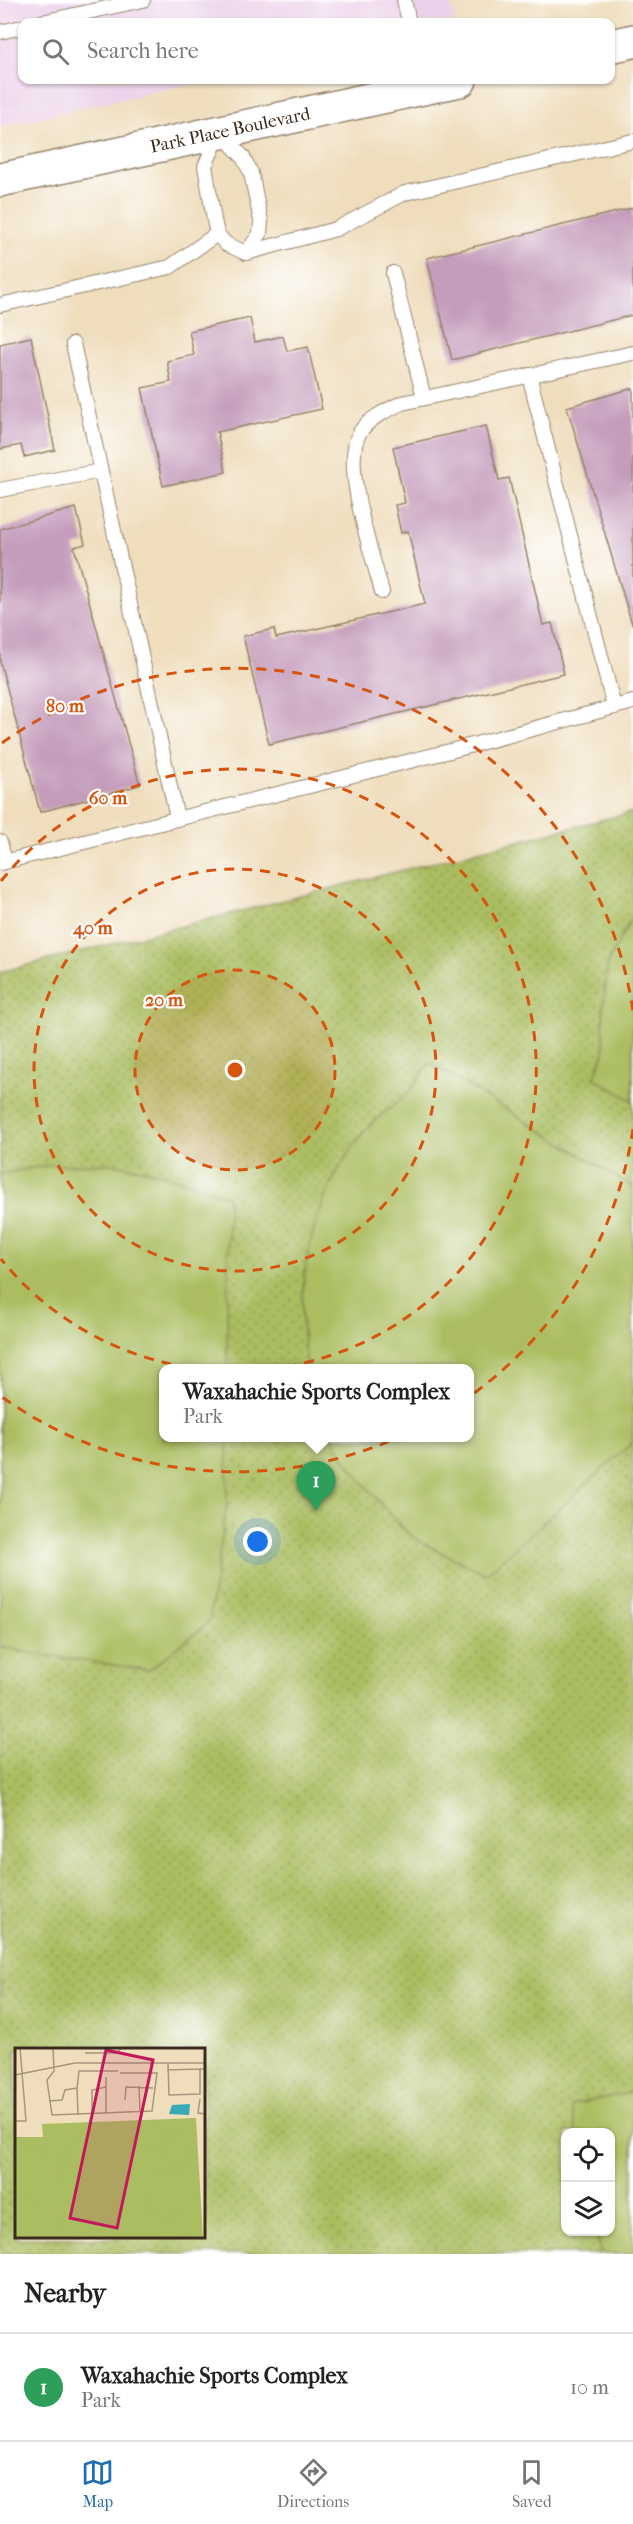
<!DOCTYPE html>
<style>
body{margin:0;font-family:"IM FELL French Canon",serif;background:#f6f6f6;color:#222}
.controls{position:absolute;right:18px;bottom:18px;display:grid;overflow:hidden;border-radius:12px;box-shadow:0 2px 4px #0004}
.controls button{width:54px;height:54px;display:grid;place-items:center;padding:0;border:0;border-bottom:2px solid #e0e0e0;background:#fff;color:#222;font:30px sans-serif}
.you{position:absolute;left:258px;top:1542px;width:21px;height:21px;margin:-15px;border:4px solid #fff;border-radius:50%;background:#1a73e8;box-shadow:0 0 0 9px #1a73e833}
.badge{display:grid;place-items:center;width:39px;height:39px;border-radius:50%;background:#1f6fb2;color:#fff;font-size:20px;font-weight:700}
.pin{position:absolute;translate:-50% -50px;filter:drop-shadow(0 2px 3px #0008)}
.pin::after{content:'';position:absolute;top:32px;width:21px;height:18px;background:inherit;clip-path:polygon(0 0,100% 0,50% 100%)}
.popup{position:absolute;left:159px;top:1364px;width:315px;height:78px;box-sizing:border-box;display:grid;place-content:center;border-radius:12px;background:#fff;filter:drop-shadow(0 2px 4px #0005);font-size:20px;white-space:nowrap;color:#767676}
.popup b{font-size:22px;color:#222}
.popup::after{content:'';position:absolute;left:50%;top:100%;margin-left:-12px;border:12px solid transparent;border-top-color:#fff}
.list{margin:0;padding:0;list-style:none}
h2{display:flex;justify-content:space-between;align-items:center;height:78px;margin:0;padding:0 24px;font-size:26px}
h2 small{font-size:20px;font-weight:400;color:#767676}
.list li{display:grid;grid-template-columns:39px 1fr auto;gap:18px;align-items:center;box-sizing:border-box;height:108px;padding:0 24px;border-top:2px solid #e0e0e0}
.list b{display:block;font-size:22px;white-space:nowrap}
.list p{margin:0;font-size:20px;white-space:nowrap;color:#767676}
.list em{font-size:20px;font-style:normal;color:#767676}
.icon{flex:none;width:33px;height:33px;fill:none;stroke:currentColor;stroke-width:2;stroke-linecap:round;stroke-linejoin:round}
.map{position:relative;flex:none;width:633px;height:2254px;overflow:hidden}
.search{position:absolute;background:#fff;box-shadow:0 2px 4px #0004;left:18px;right:18px;top:18px;height:66px;display:flex;align-items:center;gap:15px;box-sizing:border-box;padding:0 21px;border-radius:12px;color:#767676;font-size:22px}
.sheet{height:186px;background:#fff}
nav{display:flex;justify-content:space-around;align-items:center;box-sizing:border-box;height:84px;border-top:2px solid #e0e0e0;background:#fff;font-size:16px;color:#767676}
nav a{display:grid;justify-items:center;gap:3px}
nav .on{color:#1f6fb2}
.map>svg:first-child{display:block}
.built{fill:#ecd1ea}
.park{fill:url(#park-dots);stroke:#737440;stroke-width:1.5;fill-rule:evenodd}
.garden{fill:#abbd61;stroke:#737440;stroke-width:1.5}
.building{fill:#c59dbb}
.lines{fill:none;stroke-linecap:round;stroke-linejoin:round}
.lane-casing{stroke:#95846d;stroke-width:16}
.secondary-casing{stroke:#95846d;stroke-width:36}
.lane{stroke:#fff;stroke-width:14}
.secondary{stroke:#fff;stroke-width:33}
.ring{fill:none;stroke:#d7540e;stroke-width:3;stroke-dasharray:10 8}
.labels{text-anchor:middle;stroke-width:4.5;stroke-linejoin:round;paint-order:stroke}
.street-label{font-size:18px;fill:#3b2a1e;stroke:#fff}
.inset-road{fill:none;stroke:#a7957d;stroke-width:1.5}
.view{fill:#c2185b;fill-opacity:0.15;stroke:#c2185b;stroke-width:3}
.inset-edge{fill:none;stroke:#3b2a1e;stroke-width:3}
.centre{fill:#d7540e;stroke:#fff;stroke-width:3}
.ring-label{font-size:18px;text-anchor:middle;font-weight:bold;fill:#d7540e;stroke:#fff;stroke-width:4.5;stroke-linejoin:round;paint-order:stroke}
</style>
<div class="map">
<svg width="633" height="2254" viewBox="0 0 633 2254">
<defs>
<pattern id="park-dots" width="8" height="8" patternUnits="userSpaceOnUse" patternTransform="scale(1.5)"><rect width="8" height="8" fill="#abbd61"/><path d="M2 2h.1M6 6h.1" fill="none" stroke="#8c9a4f" stroke-width="1.8" stroke-linecap="round"/></pattern>
</defs>
<rect width="100%" height="100%" fill="#fff"/>
<filter id="ink" filterUnits="userSpaceOnUse"><feTurbulence type="fractalNoise" baseFrequency=".0167" numOctaves="2"/><feDisplacementMap in="SourceGraphic" scale="12" xChannelSelector="R" yChannelSelector="G"/><feConvolveMatrix kernelMatrix="1 2 1 2 8 2 1 2 1" color-interpolation-filters="sRGB"/></filter>
<filter id="wash" filterUnits="userSpaceOnUse"><feTurbulence type="fractalNoise" baseFrequency=".008" numOctaves="4" result="noise"/><feDisplacementMap in="SourceGraphic" scale="24" xChannelSelector="R" yChannelSelector="G"/><feGaussianBlur stdDeviation="1.35" result="paint"/><feColorMatrix in="noise" values="0 0 0 0 0 0 0 0 0 0 0 0 0 0 0 0 0 1.4 0 .05"/><feComposite in="paint" operator="in"/></filter>
<g filter="url(#wash)">
<rect width="100%" height="100%" fill="#efddbc"/>
<polygon class="built" points="0,0 450,0 455,22 22,22 22,80 207,80 0,126"/>
<path class="park" d="M633 812V2254H0V972ZM163 1368H469V1438H163ZM16 2050H204V2238H16ZM566 2132H610V2232H566Z"/>
<g class="garden">
<polygon points="633,915 633,1101 594,1078 604,1053 603,1008 608,962"/>
<path d="M429 1062 633 1187V1442L486 1574C463 1562 437 1552 415 1538 396 1525 342 1459 332 1438H469V1368H308C291 1288 312 1196 364 1132 377 1116 395 1107 409 1092 417 1084 423 1072 429 1062Z"/>
<polygon points="116,1164 160,1173 228,1197 227,1368 163,1368 163,1438 227,1438 227,1504 209,1622 149,1670 28,1653 0,1646 0,1174 50,1165"/>
<polygon points="633,2092 633,2254 601,2254 597,2232 610,2232 610,2132 576,2132 571,2105"/>
</g>
<g id="blocks">
<g class="building">
<polygon points="633,208 633,315 452,360 427,258"/>
<polygon points="250,318 255,342 283,336 287,351 308,347 322,409 217,432 226,472 163,486 142,388 171,382 167,361 194,355 189,331"/>
<polygon points="31,337 55,450 24,457 21,445 0,449 0,344"/>
<polygon points="633,388 633,623 632,624 567,407"/>
<polygon points="486,426 499,480 509,478 543,625 552,623 564,674 269,744 243,636 274,629 276,638 425,604 408,531 401,533 395,505 405,503 393,447"/>
<polygon points="76,508 85,544 74,547 140,785 40,812 0,662 0,529"/>
</g>
</g>
</g>
<g filter="url(#ink)">
<use href="#blocks" fill-opacity="0" stroke="#95846d" stroke-width="1.5"/>
<g class="lines">
<g class="lane-casing">
<g id="lane">
<polyline points="404,0 409,22"/>
<polyline points="42,22 143,0"/>
<polyline points="0,32 22,27"/>
<polyline points="246,253 260,234 261,221 251,173 243,157 220,132 205,166 214,220 217,234 226,244 246,253 336,229 405,193 633,141"/>
<polyline points="393,273 424,398"/>
<polyline points="0,305 170,267 217,234"/>
<polyline points="73,344 177,818"/>
<polyline points="529,375 614,707"/>
<polyline points="0,490 101,471"/>
<path d="M382 592C373 556 340 463 360 432 369 418 387 410 402 403L633 353"/>
<polyline points="0,842 5,862"/>
<polyline points="0,863 454,750 633,702"/>
</g>
</g>
<g class="secondary-casing">
<g id="secondary">
<polyline points="610,46 633,41"/>
<polyline points="0,180 460,80"/>
</g>
</g>
<use href="#lane" class="lane"/>
<use href="#secondary" class="secondary"/>
</g>
</g>
<circle cx="235" cy="1070" r="100" fill="#d7540e" fill-opacity=".12"/>
<g class="ring">
<circle cx="235" cy="1070" r="100"/>
<circle cx="235" cy="1070" r="201"/>
<path d="M1 881A301 301 0 1 1 1 1259"/>
<path d="M633 1129A402 402 0 0 1 2 1397M2 743A402 402 0 0 1 633 1011"/>
</g>
<g class="labels">
<g class="street-label">
<text transform="translate(230 130) rotate(-12)" y="6">Park Place Boulevard</text>
</g>
</g>
<g transform="translate(15 2048)">
<rect width="190" height="190" fill="#efddbc"/>
<path d="M181 70 188 190H0V89H28L27 76Z" fill="#abbd61"/>
<path d="M119 89a14 14 0 1 1 28 0a14 14 0 1 1-28 0ZM159 81 171 86 178 94 175 117 149 110 147 104ZM106 88 125 108 102 127 92 107 97 95ZM76 90 89 95 81 126 75 129 46 115 57 94ZM8 99 23 100 36 108 45 123 46 136H8ZM138 123 178 126 180 148 168 165 153 170 137 167 132 140V127ZM8 149 34 157 43 168 46 187H8ZM100 168H119V190H100Z" fill="#abbd61"/>
<path d="M175 56 174 67 154 66 157 57Z" fill="#3aaab7"/>
<path class="inset-road" d="M38 0 39 23 32 32 37 67 137 63 142 25H105M70 5H102L106 0M153 15 154 47 185 46V21H191M152 22 185 21M0 27 60 15H191M91 29V66M124 38 125 64M62 40 63 67M185 51 183 65 191 66M110 52 111 39 138 40M34 53 47 52 50 42 62 40 64 23H103M77 66V42L91 39M0 73H11L5 0"/>
<path class="view" d="M91 2 138 12 102 180 55 170Z"/>
<rect width="190" height="190" class="inset-edge"/>
</g>
<circle cx="235" cy="1070" r="9" class="centre"/>
<g class="ring-label">
<text x="65" y="712">80 m</text>
<text x="108" y="804">60 m</text>
<text x="93" y="934">40 m</text>
<text x="164" y="1006">20 m</text>
</g>
</svg>
<div class="controls">
<button><svg class="icon" aria-label="locate" viewBox="0 0 24 24"><circle cx="12" cy="12" r="6"/><path d="M12 2v4M12 18v4M2 12h4M18 12h4"/></svg></button>
<button><svg class="icon" aria-label="layers" viewBox="0 0 24 24"><path d="M12 4l9 5-9 5-9-5zM3 14l9 5 9-5"/></svg></button>
</div>
<div class="you"></div>
<div class="pin badge" style="left:316px;top:1511px;background:#2e9e5b">1</div>
<div class="popup"><b>Waxahachie Sports Complex</b>Park</div>
<div class="search"><svg class="icon" aria-label="search" viewBox="0 0 24 24"><circle cx="10" cy="10" r="6"/><path d="M15 15l6 6"/></svg>Search here</div>
</div>
<section class="sheet">
<h2>Nearby<small></small></h2>
<ul class="list">
<li><span class="badge" style="background:#2e9e5b">1</span><div><b>Waxahachie Sports Complex</b><p>Park</p></div><em>10 m</em></li>
</ul>
</section>
<nav>
<a class="on"><svg class="icon" aria-label="map" viewBox="0 0 24 24"><path d="M3 6l6-2 6 2 6-2v14l-6 2-6-2-6 2zM9 4v14M15 6v14"/></svg>Map</a>
<a><svg class="icon" aria-label="directions" viewBox="0 0 24 24"><path d="M12 3l9 9-9 9-9-9zM9 14v-3h6M13 9l2 2-2 2"/></svg>Directions</a>
<a><svg class="icon" aria-label="saved" viewBox="0 0 24 24"><path d="M7 4h10v16l-5-4-5 4z"/></svg>Saved</a>
</nav>
